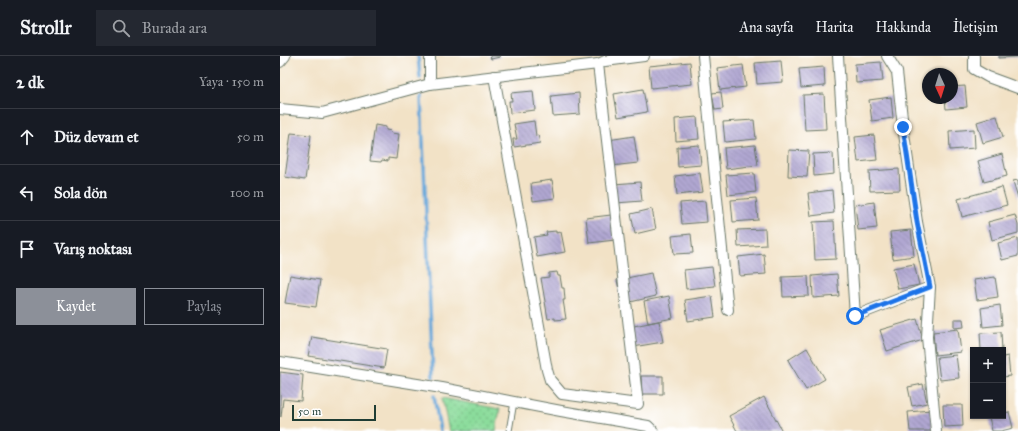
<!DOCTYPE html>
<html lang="tr">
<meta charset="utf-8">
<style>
body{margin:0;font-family:"IM FELL Great Primer",serif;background:#242831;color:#f1f3f6}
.controls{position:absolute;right:12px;bottom:12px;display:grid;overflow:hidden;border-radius:0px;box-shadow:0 1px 3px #0004}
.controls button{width:36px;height:36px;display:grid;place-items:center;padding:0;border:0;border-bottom:1px solid #363941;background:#171b24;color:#f1f3f6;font:20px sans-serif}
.compass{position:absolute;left:642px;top:12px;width:36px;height:36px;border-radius:50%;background:#171b24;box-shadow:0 1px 3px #0004;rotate:176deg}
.scale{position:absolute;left:12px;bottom:10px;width:84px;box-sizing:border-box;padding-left:4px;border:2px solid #1f3d34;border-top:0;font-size:11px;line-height:14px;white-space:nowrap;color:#1f3d34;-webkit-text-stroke:3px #fff;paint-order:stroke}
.stop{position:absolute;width:12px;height:12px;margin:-9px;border:3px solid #1a73e8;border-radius:50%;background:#fff}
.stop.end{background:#1a73e8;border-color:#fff;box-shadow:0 1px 4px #0008}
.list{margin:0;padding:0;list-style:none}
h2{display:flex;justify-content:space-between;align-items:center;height:52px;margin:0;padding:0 16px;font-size:17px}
h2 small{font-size:13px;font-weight:400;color:#9ea1a6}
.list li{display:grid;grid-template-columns:26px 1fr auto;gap:12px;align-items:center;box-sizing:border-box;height:56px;padding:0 16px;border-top:1px solid #363941}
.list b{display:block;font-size:15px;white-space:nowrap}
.list em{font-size:13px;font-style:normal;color:#9ea1a6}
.actions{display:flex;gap:8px;padding:12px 16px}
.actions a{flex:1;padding:9px 0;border:1px solid #8c9099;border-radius:0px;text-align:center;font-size:14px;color:#8c9099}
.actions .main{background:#8c9099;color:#fff}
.icon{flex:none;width:22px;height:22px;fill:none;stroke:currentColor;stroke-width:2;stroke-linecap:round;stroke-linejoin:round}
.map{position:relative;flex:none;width:738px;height:375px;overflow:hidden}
header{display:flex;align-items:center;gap:24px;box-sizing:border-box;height:56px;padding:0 20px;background:#171b24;border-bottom:1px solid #363941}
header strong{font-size:19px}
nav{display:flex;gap:22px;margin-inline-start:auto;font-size:14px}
.search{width:280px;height:36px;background:#242831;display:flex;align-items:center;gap:10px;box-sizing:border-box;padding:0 14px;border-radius:0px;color:#9ea1a6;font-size:15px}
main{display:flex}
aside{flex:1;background:#171b24}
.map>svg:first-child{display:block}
.park{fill:url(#park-dots);stroke:#558c68}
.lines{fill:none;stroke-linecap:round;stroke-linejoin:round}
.stream{stroke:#65a6d9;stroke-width:3.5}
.building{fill:url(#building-back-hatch)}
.lane-casing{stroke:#697767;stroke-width:7}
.street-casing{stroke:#697767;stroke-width:12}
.lane{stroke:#fff;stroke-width:5}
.street{stroke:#fff;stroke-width:10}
.route{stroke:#1a73e8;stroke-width:5}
</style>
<header>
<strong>Strollr</strong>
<div class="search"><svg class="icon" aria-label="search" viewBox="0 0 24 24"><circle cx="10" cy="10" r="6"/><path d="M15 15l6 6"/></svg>Burada ara</div>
<nav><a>Ana sayfa</a><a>Harita</a><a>Hakkında</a><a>İletişim</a></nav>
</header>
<main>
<aside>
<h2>2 dk<small>Yaya · 150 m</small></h2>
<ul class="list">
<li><svg class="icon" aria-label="ahead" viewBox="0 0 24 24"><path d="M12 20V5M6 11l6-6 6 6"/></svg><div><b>Düz devam et</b></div><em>50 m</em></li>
<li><svg class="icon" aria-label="left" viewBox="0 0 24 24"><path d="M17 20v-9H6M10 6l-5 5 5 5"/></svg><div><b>Sola dön</b></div><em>100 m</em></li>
<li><svg class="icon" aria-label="arrive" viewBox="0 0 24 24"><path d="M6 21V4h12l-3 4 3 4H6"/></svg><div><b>Varış noktası</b></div></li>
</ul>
<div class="actions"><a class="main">Kaydet</a><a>Paylaş</a></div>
</aside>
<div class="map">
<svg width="738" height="375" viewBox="0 0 738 375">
<defs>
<pattern id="park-dots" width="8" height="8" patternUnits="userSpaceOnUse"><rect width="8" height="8" fill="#8bdc9b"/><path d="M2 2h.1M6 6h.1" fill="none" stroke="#71b47f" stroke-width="1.8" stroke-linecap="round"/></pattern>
<pattern id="building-back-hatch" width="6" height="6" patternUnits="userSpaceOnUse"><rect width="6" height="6" fill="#b1a7d2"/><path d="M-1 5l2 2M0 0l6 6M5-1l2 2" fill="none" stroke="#8f89ab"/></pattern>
</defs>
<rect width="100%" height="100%" fill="#fff"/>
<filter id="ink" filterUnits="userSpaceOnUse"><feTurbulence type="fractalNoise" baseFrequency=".025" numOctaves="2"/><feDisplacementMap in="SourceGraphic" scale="8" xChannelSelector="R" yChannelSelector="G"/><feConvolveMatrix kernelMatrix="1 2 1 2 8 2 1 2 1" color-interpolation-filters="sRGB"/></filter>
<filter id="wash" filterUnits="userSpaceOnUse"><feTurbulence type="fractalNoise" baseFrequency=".012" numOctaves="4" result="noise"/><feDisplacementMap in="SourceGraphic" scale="16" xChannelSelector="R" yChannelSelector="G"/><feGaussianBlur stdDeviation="0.9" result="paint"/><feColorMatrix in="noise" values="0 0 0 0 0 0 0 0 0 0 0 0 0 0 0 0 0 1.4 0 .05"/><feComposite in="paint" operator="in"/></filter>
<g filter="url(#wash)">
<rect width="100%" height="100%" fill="#f2e2c6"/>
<polygon class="park" points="162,342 220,353 216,375 169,375"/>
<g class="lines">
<g class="stream">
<polyline points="138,0 140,22"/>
<polyline points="141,40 153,321"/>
<polyline points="154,340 160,375"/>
</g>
</g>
<g id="blocks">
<g class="building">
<polygon points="210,0 220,0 220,1 211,3"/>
<polygon points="719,0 738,0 738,1 719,2"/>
<polygon points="501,5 503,26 477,28 475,7"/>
<polygon points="410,6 412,28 371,32 369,10"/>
<polygon points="601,6 603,25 576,27 575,8"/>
<polygon points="463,9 466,31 440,34 437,12"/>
<polygon points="544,11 545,30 521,32 519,13"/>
<polygon points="685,30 687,51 666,53 665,42 672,42 672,31"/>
<polygon points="363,33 367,56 338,61 334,38"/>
<polygon points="253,35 255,54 230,57 229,45 232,45 231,37"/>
<polygon points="441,36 443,53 435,54 432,37"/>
<polygon points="299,37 300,58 273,60 271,40"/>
<polygon points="544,38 546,73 525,74 523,39"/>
<polygon points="611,41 613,62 592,65 589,44"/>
<polygon points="717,60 723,81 703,87 697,66"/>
<polygon points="417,61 419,83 396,85 395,63"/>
<polygon points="474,64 476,83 445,86 443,66"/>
<polygon points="254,65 256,80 258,79 260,87 234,91 233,83 237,83 234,68"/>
<polygon points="95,69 106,71 106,74 111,75 111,77 119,78 116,103 108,102 108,105 102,104 101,106 90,105"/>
<polygon points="694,73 695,92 670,94 669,75"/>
<polygon points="11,77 31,79 25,124 5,121"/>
<polygon points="594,79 597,104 578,106 575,81"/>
<polygon points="354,80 358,107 331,110 328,84"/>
<polygon points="419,89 421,109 398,111 397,91"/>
<polygon points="475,89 478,109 446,113 444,92"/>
<polygon points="509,94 529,95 527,121 508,120"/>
<polygon points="553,97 554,118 534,120 533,98"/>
<polygon points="722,98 727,120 704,126 698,105"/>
<polygon points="619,113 620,134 590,135 589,115"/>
<polygon points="420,117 423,136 397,139 395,120"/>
<polygon points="474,117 476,136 448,139 446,119"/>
<polygon points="272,124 275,142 253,145 251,127"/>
<polygon points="738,124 738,142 733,125"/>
<polygon points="360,126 362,145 336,147 334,128"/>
<polygon points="722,131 727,149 682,161 678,143"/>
<polygon points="552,134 554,157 531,160 528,137"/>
<polygon points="476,142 478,164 453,166 451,144"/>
<polygon points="425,145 427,166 402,168 400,147"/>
<polygon points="594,146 597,172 578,174 575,149"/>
<polygon points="372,153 376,173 355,178 351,158"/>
<polygon points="331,159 335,184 309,187 306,162"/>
<polygon points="735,159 738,169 738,177 712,184 708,166"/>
<polygon points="554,165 556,203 535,204 533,166"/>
<polygon points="485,173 486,189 458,191 457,174"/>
<polygon points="631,174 634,200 613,203 610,176"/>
<polygon points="276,175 276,177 281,176 285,196 257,201 254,181 267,179 266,176"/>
<polygon points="411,178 413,197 394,198 392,180"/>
<polygon points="738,182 738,200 722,204 718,187"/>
<polygon points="484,198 486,218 460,220 458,201"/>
<polygon points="634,208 639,229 618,233 613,212"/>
<polygon points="432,211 435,230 406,233 404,214"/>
<polygon points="277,216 278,220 280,220 282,232 284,232 285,244 283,244 286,263 275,264 275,262 268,263 261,222 269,221 269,217"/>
<polygon points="371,217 376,240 342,248 337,224"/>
<polygon points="557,218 559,240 533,242 532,220"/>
<polygon points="10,219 40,224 36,251 5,247"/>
<polygon points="528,220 529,240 503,241 502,221"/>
<polygon points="715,221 718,241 697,244 694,224"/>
<polygon points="389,240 393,262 368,267 364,245"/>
<polygon points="432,240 435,261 408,265 405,244"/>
<polygon points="720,249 722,269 703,271 701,252"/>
<polygon points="637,263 643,284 607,295 600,274"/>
<polygon points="674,263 683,263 684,271 674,272"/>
<polygon points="379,265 383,286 353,291 349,271"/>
<polygon points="678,273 681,296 655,299 653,276"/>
<polygon points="721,276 722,294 701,294 700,277"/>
<polygon points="32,281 107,293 104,312 28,300"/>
<polygon points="527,292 545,323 526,334 508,304"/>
<polygon points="676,299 679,322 660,324 657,301"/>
<polygon points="728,300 730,320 723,321 723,301"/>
<polygon points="0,316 23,319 21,345 3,343 1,361 0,360"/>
<polygon points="361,320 383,320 383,338 362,338"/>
<polygon points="643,328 647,347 632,350 628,331"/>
<polygon points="484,341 502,375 457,375 449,360"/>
<polygon points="723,342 726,352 723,353"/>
<polygon points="663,349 682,349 683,370 664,371"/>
<polygon points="651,354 653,375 630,375 628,356"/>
<polygon points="729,356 733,372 721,375 712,375 709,361 723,360 723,357"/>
</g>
</g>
</g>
<g filter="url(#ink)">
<use href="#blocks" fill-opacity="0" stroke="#697767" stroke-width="1"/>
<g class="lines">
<g class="lane-casing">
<polyline id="lane" points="229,375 234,346"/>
</g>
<g class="street-casing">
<g id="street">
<polyline points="150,0 150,28"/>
<polyline points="423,0 448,254"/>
<polyline points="558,0 575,260 650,231"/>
<polyline points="607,0 617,16 623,71 637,166 650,231 647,281 656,375"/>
<polyline points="694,0 694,13 708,21 738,32"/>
<polyline points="0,6 5,0"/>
<polyline points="214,20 267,314 270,324 282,338 358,348 318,8"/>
<polyline points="0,53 42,57 150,28 318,8 325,5 364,0"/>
<polyline points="0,306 162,332 281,355 368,370 373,375"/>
</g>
</g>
<use href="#lane" class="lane"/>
<use href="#street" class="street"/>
</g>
</g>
<g class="lines" filter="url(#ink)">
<polyline class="route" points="575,260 650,231 637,166 623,71"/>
</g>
</svg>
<div class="controls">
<button>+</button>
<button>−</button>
</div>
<svg class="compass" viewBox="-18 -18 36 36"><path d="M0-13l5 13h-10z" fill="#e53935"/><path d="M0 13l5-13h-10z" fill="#9ea1a6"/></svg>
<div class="scale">50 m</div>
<div class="stop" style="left:575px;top:260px"></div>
<div class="stop end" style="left:623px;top:71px"></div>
</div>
</main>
